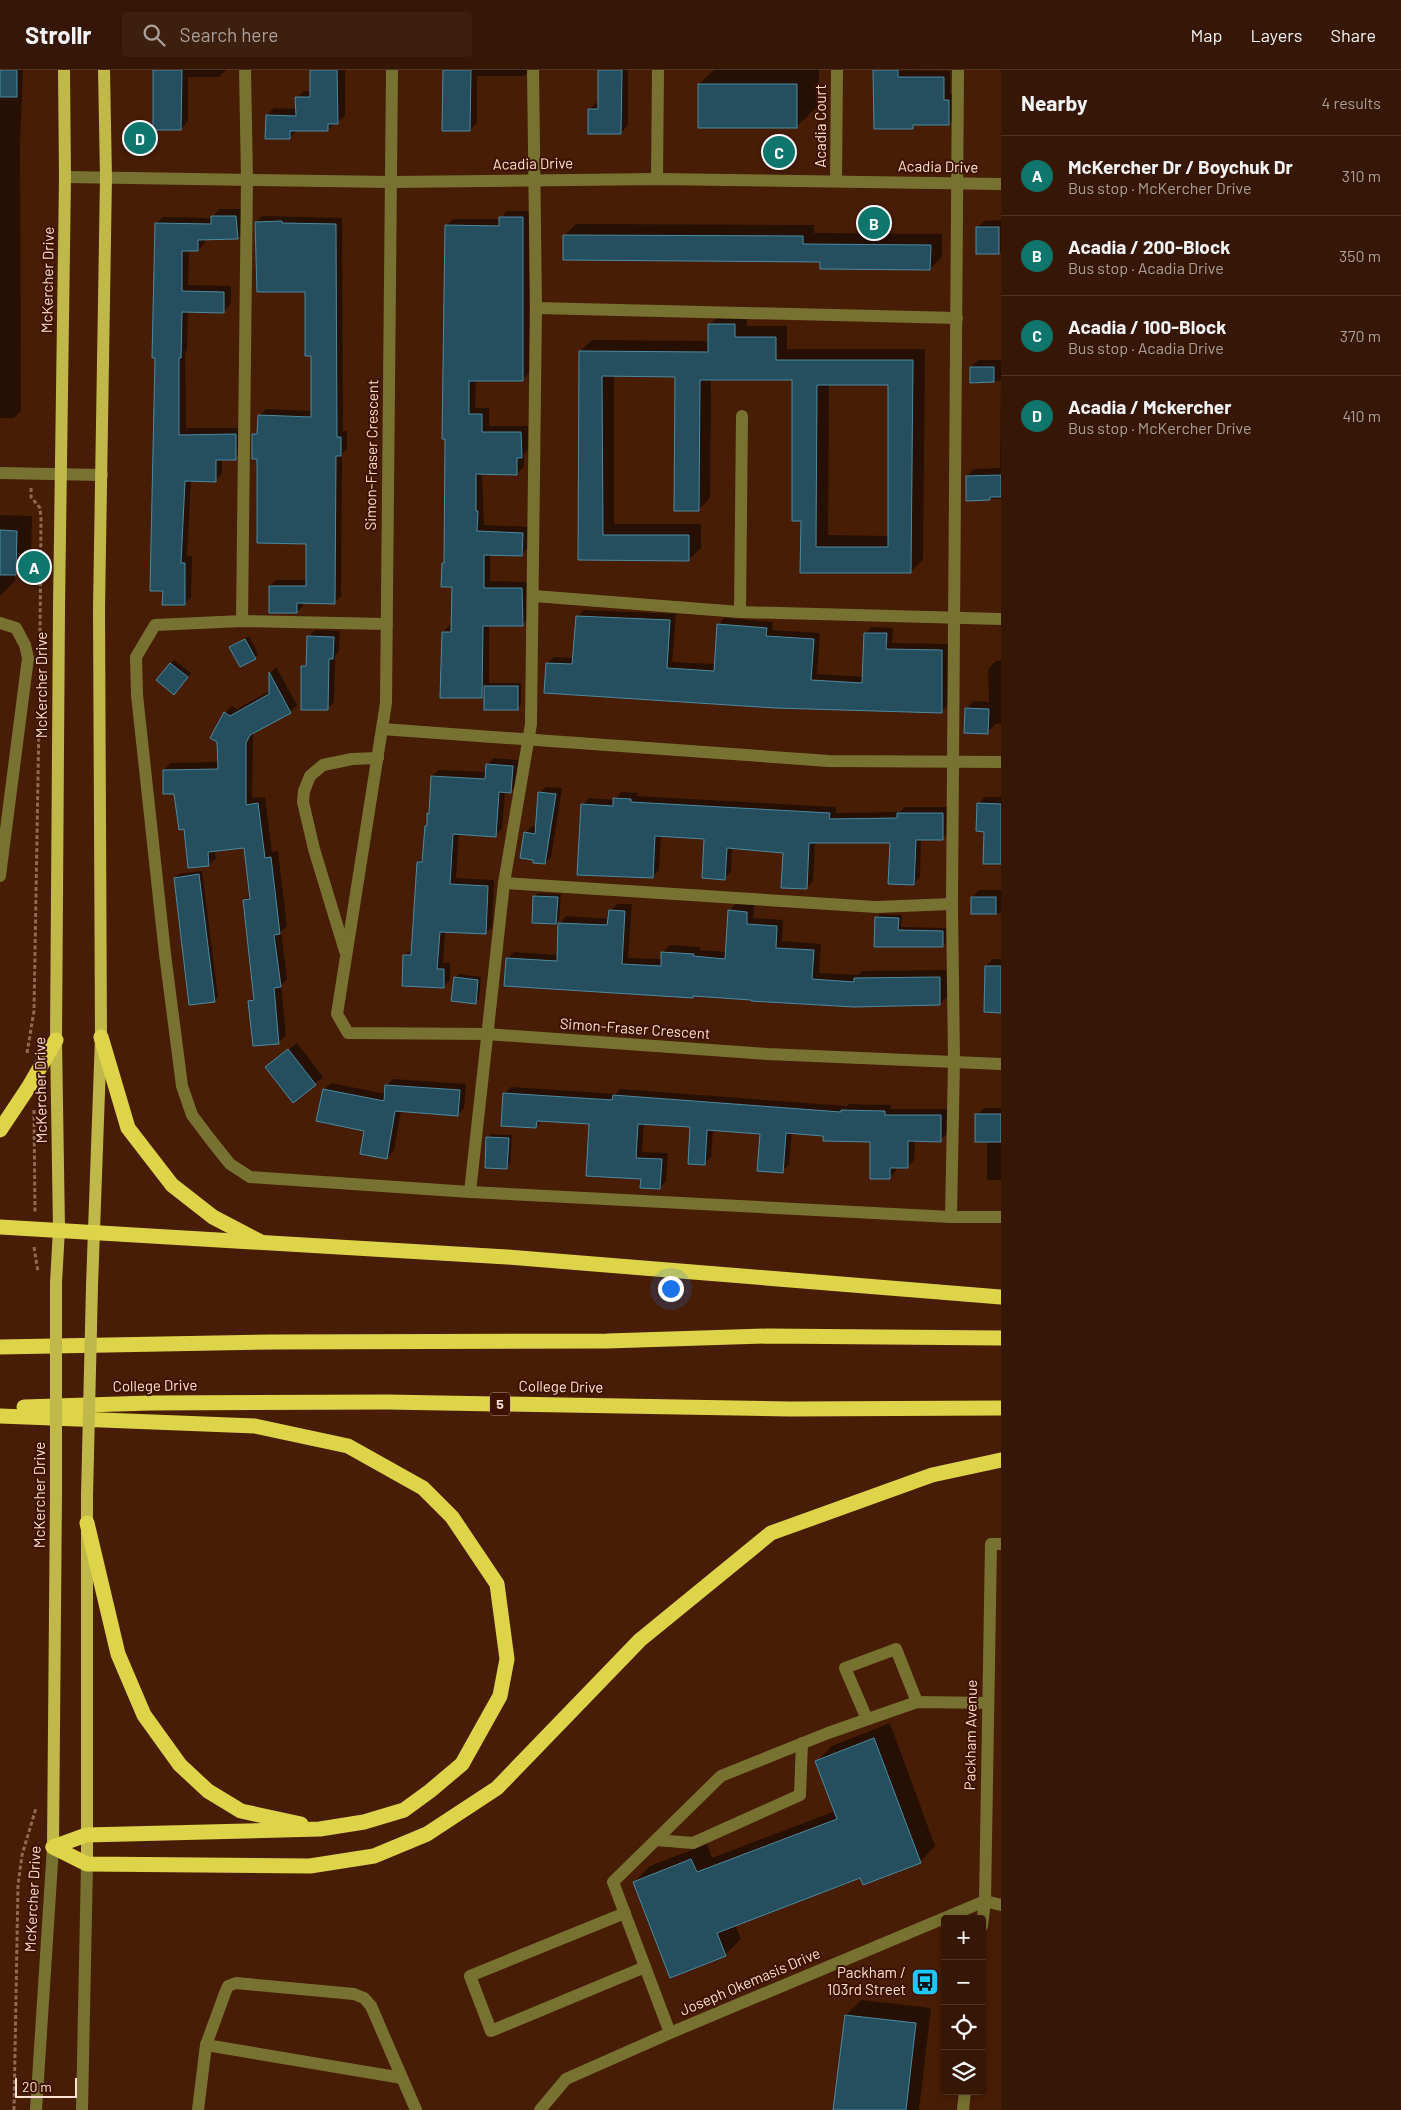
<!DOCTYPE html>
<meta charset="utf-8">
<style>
body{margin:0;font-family:Barlow,sans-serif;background:#3d1f0e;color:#f1f3f6}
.controls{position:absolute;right:15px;bottom:15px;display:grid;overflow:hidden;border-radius:5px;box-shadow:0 2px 8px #0003}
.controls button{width:45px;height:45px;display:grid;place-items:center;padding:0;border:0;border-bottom:1px solid #503526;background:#361604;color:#f1f3f6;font:25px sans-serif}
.scale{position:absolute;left:15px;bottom:12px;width:62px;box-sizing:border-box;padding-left:5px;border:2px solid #fde0d3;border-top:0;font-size:14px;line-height:18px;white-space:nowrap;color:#fde0d3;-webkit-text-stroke:4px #3d1300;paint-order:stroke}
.you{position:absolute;left:670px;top:1218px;width:18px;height:18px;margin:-12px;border:4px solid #fff;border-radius:50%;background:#1a73e8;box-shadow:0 0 0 8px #1a73e833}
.badge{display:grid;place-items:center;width:32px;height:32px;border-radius:50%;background:#0f766e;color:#fff;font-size:16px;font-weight:700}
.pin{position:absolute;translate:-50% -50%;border:2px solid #fff;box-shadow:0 1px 5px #0006}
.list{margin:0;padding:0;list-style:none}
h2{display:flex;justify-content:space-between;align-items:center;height:65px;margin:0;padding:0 20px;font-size:21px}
h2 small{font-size:16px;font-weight:400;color:#aa9f9a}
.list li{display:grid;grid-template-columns:32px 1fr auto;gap:15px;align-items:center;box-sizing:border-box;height:80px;padding:0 20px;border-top:1px solid #503526}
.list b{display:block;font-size:19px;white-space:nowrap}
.list p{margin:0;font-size:16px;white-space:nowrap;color:#aa9f9a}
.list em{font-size:16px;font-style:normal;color:#aa9f9a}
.icon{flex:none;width:28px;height:28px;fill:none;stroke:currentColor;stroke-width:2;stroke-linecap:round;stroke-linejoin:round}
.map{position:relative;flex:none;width:1001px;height:2040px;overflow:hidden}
header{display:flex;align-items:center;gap:30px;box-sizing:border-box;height:70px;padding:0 25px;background:#361604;border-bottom:1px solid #503526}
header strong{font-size:24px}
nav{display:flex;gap:28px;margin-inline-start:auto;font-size:18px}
.search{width:350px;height:45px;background:#3d1f0e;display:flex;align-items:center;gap:12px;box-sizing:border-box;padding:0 18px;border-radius:5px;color:#aa9f9a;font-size:19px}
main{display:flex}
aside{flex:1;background:#361604}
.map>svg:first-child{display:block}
.shadow{fill:#0007;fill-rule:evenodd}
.building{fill:#254f5f;stroke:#4c8aa2;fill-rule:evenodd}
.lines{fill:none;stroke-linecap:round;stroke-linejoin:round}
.path{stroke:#8f6a56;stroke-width:3;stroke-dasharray:4 2.5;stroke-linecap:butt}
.minor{stroke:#777231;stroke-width:12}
.major{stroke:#c0b849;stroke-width:12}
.highway{stroke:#ddd449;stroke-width:15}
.major-bridge{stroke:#c0b849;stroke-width:12}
.labels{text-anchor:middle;stroke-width:4;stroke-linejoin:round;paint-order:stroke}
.shield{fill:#3d1300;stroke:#c3a294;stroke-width:1}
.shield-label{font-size:14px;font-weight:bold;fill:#fde0d3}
.street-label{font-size:15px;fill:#fde0d3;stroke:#3d1300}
.poi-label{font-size:15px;fill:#fde0d3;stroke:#3d1300;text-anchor:end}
</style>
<header>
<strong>Strollr</strong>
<div class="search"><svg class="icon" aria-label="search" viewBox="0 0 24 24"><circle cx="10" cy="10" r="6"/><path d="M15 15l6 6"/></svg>Search here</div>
<nav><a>Map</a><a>Layers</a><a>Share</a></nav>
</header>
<main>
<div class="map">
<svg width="1001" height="2040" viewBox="0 0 1001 2040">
<rect width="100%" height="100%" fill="#481d06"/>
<g class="shadow">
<polygon points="0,0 23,0 20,74 21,341 14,348 0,348"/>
<polygon points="155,0 226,0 219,7 188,7 188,51 181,59"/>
<polygon points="311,0 345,0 345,46 327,60 296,61 289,68 267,45 274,38 297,39 297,28 304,21 311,21"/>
<polygon points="445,0 530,0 524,6 477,6 477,53 470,60"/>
<polygon points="599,0 628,0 628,55 621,63 589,40 596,33 599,33"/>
<polygon points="714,0 819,0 819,35 796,57 699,14"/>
<polygon points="876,0 950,1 950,24 955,24 955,47 948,54 916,54 912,58"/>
<polygon points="219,139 243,139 245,161 238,168 205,169 205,173 198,180 189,180 188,215 231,216 231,234 224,241 188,241 187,280 185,282 186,358 242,358 242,381 235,388 222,388 222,404 215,410 191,410 187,486 192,486 191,527 184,534 156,287 156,154 163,147 212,148"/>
<polygon points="507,141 529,141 529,303 522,310 476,310 475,338 489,338 489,356 528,356 528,380 524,384 524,397 517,403 482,403 484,455 529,457 528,478 521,485 490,484 490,511 528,512 529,548 522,555 489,555 489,613 521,613 521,635 517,638 485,623 482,627 443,562 450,555 452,555 453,516 443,494 446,491 446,156 453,149 500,149"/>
<polygon points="262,146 342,148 343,361 347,361 347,379 342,383 341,526 335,532 303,532 303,536 297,542 270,516 276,510 307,510 307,473 258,388 253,365 259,360 259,346 266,339 312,341 313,285 306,221 256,152"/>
<polygon points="1001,150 1001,182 977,183 977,158 984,151"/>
<polygon points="576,154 814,155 814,163 942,164 942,187 930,199 821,191 564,166"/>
<path d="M722 243H747V256H787V279H925L923 490 911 502 802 501V450L793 309H711L710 428 698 440 676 306 614 305V454H701V478L689 489H579L580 281 592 270 710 271V254ZM829 314H889V466L828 465Z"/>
<polygon points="978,290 1001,290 1001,429 967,429 967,406 974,399 1000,398 1001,311 971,311 971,297"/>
<polygon points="0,445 32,446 31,488 15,504 15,511 0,526"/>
<polygon points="584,540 676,544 672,592 715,594 718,555 724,548 773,552 772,560 820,563 817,604 864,607 865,564 871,557 893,558 892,573 948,574 948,635 941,642 547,593 554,587 574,588 577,547"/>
<polygon points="315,560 340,561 339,581 335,586 334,632 328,638 303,597 308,591 308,567"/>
<polygon points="249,566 258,584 255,588 231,577"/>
<polygon points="174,590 191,603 177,620 157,610"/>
<polygon points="996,591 1001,591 1001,653 995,654 987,663 966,639 974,631 989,632 988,599"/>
<polygon points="276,597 297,635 290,642 255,661 253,665 252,728 265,727 272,782 278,781 287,856 281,862 287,909 281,915 286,965 279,972 254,975 249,931 254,926 245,830 250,825 245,776 215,780 216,788 209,795 185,758 175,723 164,700 171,693 219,692 225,643 232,636 237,639 270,621 270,603"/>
<polygon points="494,688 518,690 517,715 510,722 505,721 502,759 495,765 459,763 456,808 494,810 492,857 485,863 445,861 443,893 450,893 450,910 443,917 405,885 412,879 418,792 424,787 426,757 430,742 432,706 439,700 486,702 487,695"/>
<polygon points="546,717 562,718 551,787 544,793 525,763 532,756 537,757 539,723"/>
<polygon points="621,722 638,723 637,726 836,737 836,743 900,742 905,737 949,737 949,762 942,769 921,769 920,807 913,814 891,772 815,772 813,811 806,818 785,782 732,778 731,802 724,808 706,768 661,765 659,800 652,807 583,735 589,728 615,730"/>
<polygon points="985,727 1001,727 1001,793 985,760 978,734"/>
<polygon points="202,801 218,927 214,931 175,808 179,804"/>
<polygon points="979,820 1001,820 1001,843 972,843 972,827"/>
<polygon points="538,823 561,824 559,850 556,853 535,826"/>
<polygon points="617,834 632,834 628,888 662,889 663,882 670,875 700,877 700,880 727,882 729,841 736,834 754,835 753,848 783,850 782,871 821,874 819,903 858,905 862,901 946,900 947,927 940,934 753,929 695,925 693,927 507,889 514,882 558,885 560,853 566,846 609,849 610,841"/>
<polygon points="880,844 902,845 901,857 946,858 946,872 943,876 876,875 876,848"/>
<polygon points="993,889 1001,889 1001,941 986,896"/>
<polygon points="459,904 481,907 479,929 475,933 455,908"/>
<polygon points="297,973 323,1007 293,1032 267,997"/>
<polygon points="393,1009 466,1014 464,1038 457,1045 401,1041 394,1080 387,1087 366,1060 324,1020 331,1013 386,1024 386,1016"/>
<polygon points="511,1017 616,1024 620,1019 847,1036 849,1034 891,1035 891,1039 947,1039 947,1064 940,1070 915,1070 914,1090 908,1097 896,1097 896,1101 889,1108 872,1071 792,1062 789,1095 782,1101 761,1062 713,1059 711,1087 704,1093 692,1056 644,1053 642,1082 668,1083 666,1111 660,1118 642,1108 590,1053 542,1050 536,1057 504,1024"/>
<polygon points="984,1038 1001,1038 1001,1110 987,1110 987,1071 977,1045"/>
<polygon points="491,1064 512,1065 510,1094 506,1098 488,1067"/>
<polygon points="890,1653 935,1776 920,1792 860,1806 735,1855 741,1869 725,1885 634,1812 650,1796 707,1774 712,1788 835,1741 817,1691 832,1676"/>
<polygon points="861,1930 931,1938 919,2040 835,2040 846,1945"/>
</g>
<g class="building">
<rect x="0" y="0" width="17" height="27"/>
<polygon points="153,0 182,0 181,60 153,60"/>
<polygon points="310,0 337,0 338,54 328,54 328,61 290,61 290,69 265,69 266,45 296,46 295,27 310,27"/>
<polygon points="443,0 471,0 470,61 442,61"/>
<polygon points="598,0 622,0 621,64 588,64 588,39 598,39"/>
<polygon points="873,0 898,0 898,7 944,7 944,30 949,30 949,55 913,55 913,59 874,59"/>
<rect x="698" y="14" width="99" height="44"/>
<polygon points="211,146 236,146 238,169 198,170 198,181 182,181 182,221 224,222 224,243 182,242 181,288 179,288 179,365 236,364 236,390 216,390 216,412 185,411 181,493 185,493 185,535 162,535 163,521 150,521 155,288 152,288 155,153 211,154"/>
<polygon points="499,147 523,147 523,311 469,311 469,344 482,344 482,362 521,362 522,388 517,388 517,405 476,404 476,441 478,441 477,461 523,463 522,486 484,485 484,518 522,518 523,556 483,556 482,628 440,628 442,562 451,562 452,517 441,517 442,493 444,493 445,369 442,369 445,155 499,156"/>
<polygon points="282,151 282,153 336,154 337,367 341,367 341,386 336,386 335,534 297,533 297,543 269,543 269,516 306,516 306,474 257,473 257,389 252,389 252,364 257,364 258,345 311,347 311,286 305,286 305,222 257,222 255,152"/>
<rect x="976" y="157" width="23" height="27"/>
<polygon points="563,165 803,166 803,174 931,175 930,200 820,199 820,192 563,190"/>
<path d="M708 254H735V267H776V290H913L911 503H800L801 451H792V310H700L699 441H674L675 307 602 306 603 465H689V491L578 490 579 281 708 282ZM817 315H888V477H816Z"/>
<polygon points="970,297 994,297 994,312 970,313"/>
<polygon points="1001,405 1001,427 990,427 990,430 966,431 966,406"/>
<polygon points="0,460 17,461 16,505 0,505"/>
<polygon points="576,546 670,550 667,598 714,601 717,554 767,558 766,566 814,569 811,610 862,613 864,563 887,563 886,579 942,580 942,643 775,638 544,623 546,593 572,594"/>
<polygon points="307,566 334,567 333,589 329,589 328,640 301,640 301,596 306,596"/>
<polygon points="245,569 256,589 240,597 229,577"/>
<polygon points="170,593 188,607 174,625 156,610"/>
<polygon points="269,602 291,643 250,665 246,673 246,735 258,733 265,788 271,787 280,864 274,865 281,917 274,918 279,974 253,976 248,931 254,930 243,830 250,829 244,778 208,782 209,796 188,798 184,759 179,760 174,724 163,724 163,700 218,699 217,672 210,668 224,642 230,646 269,624"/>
<rect x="484" y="616" width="34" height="24"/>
<polygon points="965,638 989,639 988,664 964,663"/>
<polygon points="486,694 513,696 511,723 499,722 496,767 453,764 450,814 488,816 486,864 440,862 437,899 444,899 444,918 402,916 403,885 411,885 417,792 422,792 425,756 427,756 427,743 429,744 431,706 485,709"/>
<polygon points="538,722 556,724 545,794 533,793 533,790 520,788 524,762 535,764"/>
<polygon points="613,728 631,729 631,732 830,743 829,749 897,748 897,743 943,743 943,770 916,770 914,815 888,814 890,773 809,773 807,819 781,818 783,783 727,778 725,810 702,808 704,769 655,766 653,808 577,805 581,734 613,736"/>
<polygon points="977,733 1001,734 1001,794 983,794 984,762 976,761"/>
<polygon points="199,804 215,932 189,935 174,808"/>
<polygon points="533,826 558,827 556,854 532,853"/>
<rect x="971" y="827" width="25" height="17"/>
<polygon points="609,840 625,841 622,894 661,896 661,882 694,884 693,886 725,889 728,840 747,842 747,854 777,856 776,878 814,880 812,909 854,912 854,908 940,907 940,935 854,937 751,931 751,930 693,926 693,928 504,916 506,888 557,891 558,853 607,855"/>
<polygon points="875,847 899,848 898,860 943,861 943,877 874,877"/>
<polygon points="985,896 1001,896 1001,943 984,942"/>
<polygon points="454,907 478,910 476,934 451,931"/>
<polygon points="288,979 316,1015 293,1033 265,997"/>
<polygon points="385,1015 460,1020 458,1046 395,1041 387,1089 360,1084 364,1061 316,1051 323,1019 384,1031"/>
<polygon points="503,1023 612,1030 613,1025 841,1042 841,1040 885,1041 885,1045 941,1045 941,1072 908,1071 908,1098 890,1098 890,1109 870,1109 870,1072 823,1071 823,1066 786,1063 783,1103 757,1101 760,1064 707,1060 705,1095 688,1094 690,1057 638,1054 636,1088 662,1089 660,1119 640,1118 641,1109 586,1106 589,1054 537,1051 536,1058 501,1056"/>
<rect x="975" y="1044" width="26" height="28"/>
<polygon points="486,1067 509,1068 507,1099 485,1098"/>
<polygon points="874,1668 921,1793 863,1815 860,1808 717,1863 726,1886 670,1908 633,1812 691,1789 697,1802 837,1749 815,1691"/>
<polygon points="845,1945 916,1953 906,2040 833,2040"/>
</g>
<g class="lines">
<g class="path">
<polyline points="31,418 31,427 40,438 41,448 40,566"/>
<polyline points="27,983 34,941 39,650"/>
<polyline points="34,1040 35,1142"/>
<polyline points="34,1177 38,1202"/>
<polyline points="14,2040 18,1815 22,1785 36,1738"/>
</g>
<g class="minor">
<polyline points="392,0 386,633 337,944 348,963 487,964 767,984 1001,994"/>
<polyline points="65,107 391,112 657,109 1001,114"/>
<polyline points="657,109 658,0"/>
<polyline points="836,111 837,0"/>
<polyline points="536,238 957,248"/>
<polyline points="0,403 102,405"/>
<polyline points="534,526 740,542 1001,549"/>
<polyline points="740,542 742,346"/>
<polyline points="242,551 247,109 245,0"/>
<polyline points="0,553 16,558 25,575 28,588 0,806"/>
<polyline points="387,554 242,551 155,555 136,587 137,625 165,884 182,1016 192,1045 210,1069 230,1094 250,1107 470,1122 951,1147 1001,1147"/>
<polyline points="382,659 829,691 1001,692"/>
<polyline points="504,813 876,837 952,834"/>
<polyline points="345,881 314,779 303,732 304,721 310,706 323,695 352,689 378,688"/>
<polyline points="470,1122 504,813 531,654 536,238 533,0"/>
<polyline points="951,1147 954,991 952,834 958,0"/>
<polyline points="867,1649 845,1598 896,1579 917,1632"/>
<polyline points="656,1770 693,1773 800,1725 802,1673"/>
<polyline points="625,1843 470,1906 491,1961 645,1897"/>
<polyline points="982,1856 985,1831 991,1474 1001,1474"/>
<polyline points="670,1963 613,1812 721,1706 828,1663 917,1632 988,1633"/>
<polyline points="206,1975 402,2008"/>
<polyline points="36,2040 53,1777"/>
<polyline points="82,2040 87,1794"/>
<polyline points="198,2040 206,1975 225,1923 228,1916 236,1913 354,1924 364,1928 371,1936 416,2040"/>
<polyline points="540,2040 566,2009 670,1963 985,1831 1001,1835"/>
<polyline points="963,2040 965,2021"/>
</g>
<g class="major">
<polyline points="56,1213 59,1159 56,970 59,537 65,107 64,0"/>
<polyline points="92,1216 101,967 99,539 106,107 104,0"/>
<polyline points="53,1777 56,1424"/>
<polyline points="87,1794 87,1426"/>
</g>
<g class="highway">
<polyline points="101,967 128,1058 172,1115 213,1147 259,1171"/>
<polyline points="0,1060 28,1018 56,970"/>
<polyline points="0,1157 507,1187 1001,1227"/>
<polyline points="0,1277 273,1272 607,1271 767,1266 1001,1268"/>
<polyline points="24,1337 150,1333 387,1332 790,1339 1001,1338"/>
<polyline points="0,1346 255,1356 348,1376 423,1418 452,1447 497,1514 507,1589 500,1626 462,1694 430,1721 404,1740 364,1752 320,1759 86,1765 53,1777"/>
<polyline points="87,1453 118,1584 144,1645 180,1695 208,1721 241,1741 301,1754"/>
<polyline points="53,1777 87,1794 310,1796 374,1786 427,1764 497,1718 640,1570 771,1463 932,1405 1001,1390"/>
</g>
<g class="major-bridge">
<polyline points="56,1213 56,1424"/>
<polyline points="87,1426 92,1216"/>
</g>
</g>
<defs>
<g id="bus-square" transform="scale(1.4375)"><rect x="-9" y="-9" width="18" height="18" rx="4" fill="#1dc9fd" stroke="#3d1300"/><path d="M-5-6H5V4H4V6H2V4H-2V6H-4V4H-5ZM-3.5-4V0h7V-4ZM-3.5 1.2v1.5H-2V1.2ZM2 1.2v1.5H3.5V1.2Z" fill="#111"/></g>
</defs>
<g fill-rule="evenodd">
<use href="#bus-square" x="925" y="1912"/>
</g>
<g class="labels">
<rect class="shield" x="490" y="1322.5" width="20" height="23" rx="4"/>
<g class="shield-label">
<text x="500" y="1339">5</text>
</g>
<g class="street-label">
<text transform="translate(821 56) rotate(-90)" y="5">Acadia Court</text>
<text transform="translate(533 94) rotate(-1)" y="5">Acadia Drive</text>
<text transform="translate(938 97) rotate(1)" y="5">Acadia Drive</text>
<text transform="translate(48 210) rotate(-89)" y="5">McKercher Drive</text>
<text transform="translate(372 385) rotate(-89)" y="5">Simon-Fraser Crescent</text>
<text transform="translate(42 615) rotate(-90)" y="5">McKercher Drive</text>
<text transform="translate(635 959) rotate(4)" y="5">Simon-Fraser Crescent</text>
<text transform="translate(41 1020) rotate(-91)" y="5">McKercher Drive</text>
<text transform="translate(155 1316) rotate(-1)" y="5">College Drive</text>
<text transform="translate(561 1317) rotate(1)" y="5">College Drive</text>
<text transform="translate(40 1425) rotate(-90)" y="5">McKercher Drive</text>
<text transform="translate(971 1665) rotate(-89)" y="5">Packham Avenue</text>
<text transform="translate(33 1829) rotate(-87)" y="5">McKercher Drive</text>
<text transform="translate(750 1912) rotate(-23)" y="5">Joseph Okemasis Drive</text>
</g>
<g class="poi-label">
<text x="906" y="1908">Packham /<tspan x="906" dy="17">103rd Street</tspan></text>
</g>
</g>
</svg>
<div class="controls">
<button>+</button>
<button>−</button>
<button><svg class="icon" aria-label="locate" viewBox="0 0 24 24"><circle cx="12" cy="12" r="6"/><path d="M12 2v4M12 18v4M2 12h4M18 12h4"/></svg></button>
<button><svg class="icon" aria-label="layers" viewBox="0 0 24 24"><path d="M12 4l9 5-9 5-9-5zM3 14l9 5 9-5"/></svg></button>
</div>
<div class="scale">20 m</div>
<div class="you"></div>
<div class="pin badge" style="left:34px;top:497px">A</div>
<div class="pin badge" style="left:874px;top:153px">B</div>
<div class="pin badge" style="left:779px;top:82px">C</div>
<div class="pin badge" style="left:140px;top:68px">D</div>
</div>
<aside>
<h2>Nearby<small>4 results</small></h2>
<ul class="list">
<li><span class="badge">A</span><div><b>McKercher Dr / Boychuk Dr</b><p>Bus stop · McKercher Drive</p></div><em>310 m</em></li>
<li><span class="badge">B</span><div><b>Acadia / 200-Block</b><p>Bus stop · Acadia Drive</p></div><em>350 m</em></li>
<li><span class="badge">C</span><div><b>Acadia / 100-Block</b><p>Bus stop · Acadia Drive</p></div><em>370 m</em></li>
<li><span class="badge">D</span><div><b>Acadia / Mckercher</b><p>Bus stop · McKercher Drive</p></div><em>410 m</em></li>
</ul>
</aside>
</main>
